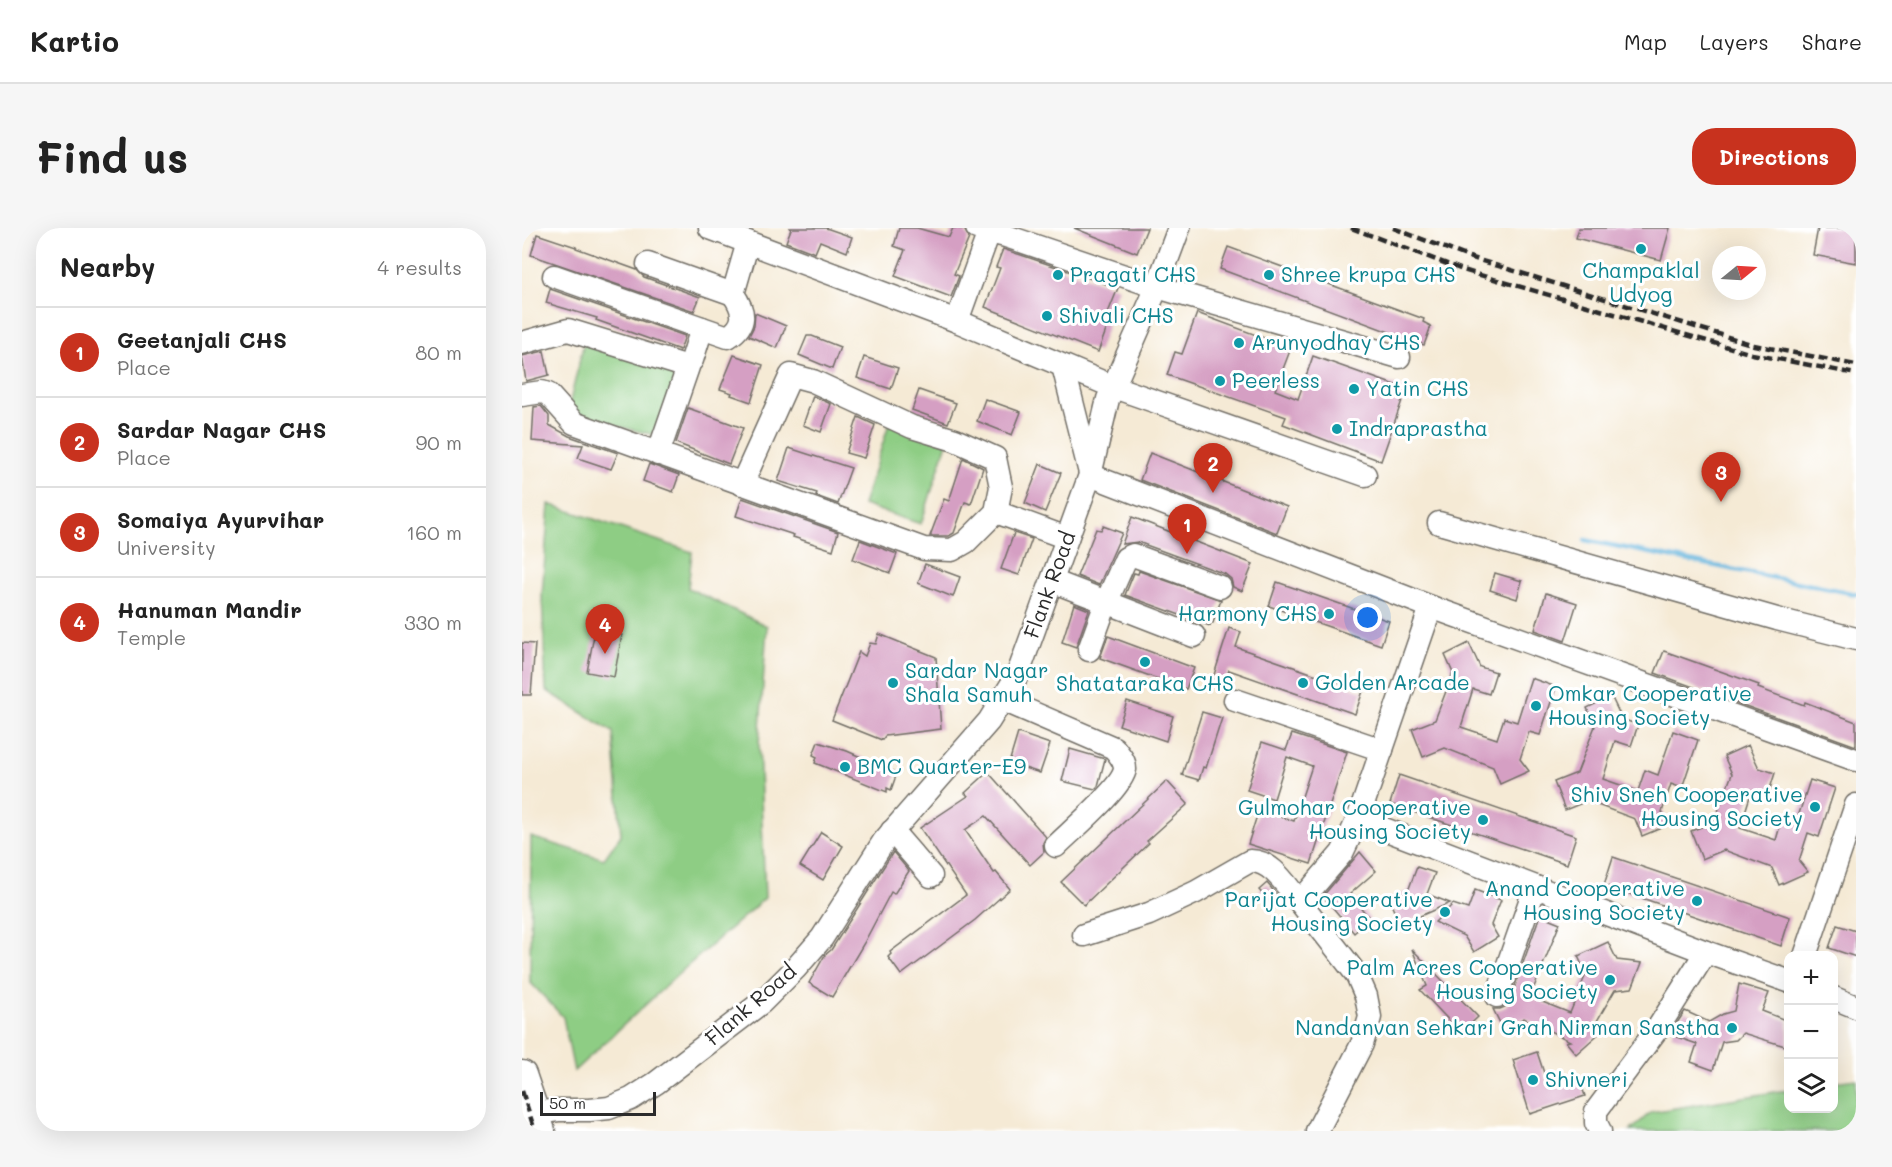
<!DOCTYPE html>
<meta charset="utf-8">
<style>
body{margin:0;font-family:Mali,sans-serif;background:#f6f6f6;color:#222}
.controls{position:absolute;right:18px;bottom:18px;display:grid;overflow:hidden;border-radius:12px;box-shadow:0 6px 24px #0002}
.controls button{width:54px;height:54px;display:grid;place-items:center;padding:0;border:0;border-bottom:2px solid #e0e0e0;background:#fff;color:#222;font:30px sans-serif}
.compass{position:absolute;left:1190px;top:18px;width:54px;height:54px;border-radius:50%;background:#fff;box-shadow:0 6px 24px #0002;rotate:72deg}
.scale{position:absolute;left:18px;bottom:15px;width:116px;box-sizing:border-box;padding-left:6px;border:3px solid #2b2b2b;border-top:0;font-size:16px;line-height:21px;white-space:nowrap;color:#2b2b2b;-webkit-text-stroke:4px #fff;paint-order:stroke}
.you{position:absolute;left:846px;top:390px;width:21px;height:21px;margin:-15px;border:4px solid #fff;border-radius:50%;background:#1a73e8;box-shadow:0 0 0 9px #1a73e833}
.badge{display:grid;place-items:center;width:39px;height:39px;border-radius:50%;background:#c8321e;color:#fff;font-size:20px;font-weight:700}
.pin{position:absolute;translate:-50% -50px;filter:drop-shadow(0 2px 3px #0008)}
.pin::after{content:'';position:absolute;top:32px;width:21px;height:18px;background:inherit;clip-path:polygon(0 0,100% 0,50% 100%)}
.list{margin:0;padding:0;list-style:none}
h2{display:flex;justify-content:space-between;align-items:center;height:78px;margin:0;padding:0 24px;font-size:26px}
h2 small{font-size:20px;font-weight:400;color:#767676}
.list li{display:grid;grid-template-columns:39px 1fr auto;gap:18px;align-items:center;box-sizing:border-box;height:90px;padding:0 24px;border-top:2px solid #e0e0e0}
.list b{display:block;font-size:22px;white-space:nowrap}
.list p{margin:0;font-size:20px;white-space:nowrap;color:#767676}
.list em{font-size:20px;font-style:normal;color:#767676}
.icon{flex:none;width:33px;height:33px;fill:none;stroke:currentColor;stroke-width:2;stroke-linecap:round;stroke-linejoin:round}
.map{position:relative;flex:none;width:1334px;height:903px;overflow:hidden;border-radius:24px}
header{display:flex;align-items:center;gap:36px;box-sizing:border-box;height:84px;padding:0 30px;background:#fff;border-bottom:2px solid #e0e0e0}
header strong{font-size:28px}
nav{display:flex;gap:33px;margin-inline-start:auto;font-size:21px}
.intro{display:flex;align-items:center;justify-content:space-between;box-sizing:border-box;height:144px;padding:0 36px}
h1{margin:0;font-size:42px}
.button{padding:15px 27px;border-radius:24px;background:#c8321e;color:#fff;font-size:21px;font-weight:700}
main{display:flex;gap:36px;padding:0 36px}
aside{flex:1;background:#fff;border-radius:24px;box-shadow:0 6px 24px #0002}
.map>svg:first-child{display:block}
.green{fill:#8ecd84;stroke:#5c7c58;stroke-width:1.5}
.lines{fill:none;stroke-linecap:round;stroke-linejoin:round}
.stream{stroke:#61b3dc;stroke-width:4.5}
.building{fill:#d59fc3}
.minor-casing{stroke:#726e66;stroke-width:25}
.major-casing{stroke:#726e66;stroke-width:31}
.minor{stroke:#fff;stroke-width:22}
.major{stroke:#fff;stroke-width:28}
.rail{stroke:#2b2b2b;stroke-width:4.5;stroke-dasharray:9 4.5;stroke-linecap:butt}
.culture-dot{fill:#0f9aa8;stroke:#fff;stroke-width:2}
.labels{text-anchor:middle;stroke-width:6;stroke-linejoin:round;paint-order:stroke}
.culture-label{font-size:21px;fill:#0d838f;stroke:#fff;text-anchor:start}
.street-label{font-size:21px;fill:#2b2b2b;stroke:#fff}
</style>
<header>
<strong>Kartio</strong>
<nav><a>Map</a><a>Layers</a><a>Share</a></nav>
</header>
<div class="intro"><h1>Find us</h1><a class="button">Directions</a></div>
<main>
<aside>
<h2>Nearby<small>4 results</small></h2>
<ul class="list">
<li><span class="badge">1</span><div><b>Geetanjali CHS</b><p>Place</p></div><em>80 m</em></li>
<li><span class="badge">2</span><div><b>Sardar Nagar CHS</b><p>Place</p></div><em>90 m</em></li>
<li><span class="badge">3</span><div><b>Somaiya Ayurvihar</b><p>University</p></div><em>160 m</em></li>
<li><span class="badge">4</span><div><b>Hanuman Mandir</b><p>Temple</p></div><em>330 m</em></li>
</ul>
</aside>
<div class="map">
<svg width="1334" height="903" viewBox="0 0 1334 903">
<rect width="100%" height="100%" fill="#fff"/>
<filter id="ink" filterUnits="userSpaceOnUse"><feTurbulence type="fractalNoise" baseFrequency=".0167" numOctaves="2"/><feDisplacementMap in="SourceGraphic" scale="12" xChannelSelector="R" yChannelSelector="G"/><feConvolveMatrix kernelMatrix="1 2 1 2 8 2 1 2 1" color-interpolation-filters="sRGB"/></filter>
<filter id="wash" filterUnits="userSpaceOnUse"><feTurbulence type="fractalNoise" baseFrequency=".008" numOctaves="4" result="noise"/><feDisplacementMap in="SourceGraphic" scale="24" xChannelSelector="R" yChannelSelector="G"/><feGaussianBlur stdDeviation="1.35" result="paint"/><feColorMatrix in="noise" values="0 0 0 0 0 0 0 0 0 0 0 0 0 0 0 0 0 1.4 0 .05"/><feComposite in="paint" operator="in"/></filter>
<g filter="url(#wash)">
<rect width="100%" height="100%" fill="#f5ead5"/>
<g class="green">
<polygon points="63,110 163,135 145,210 45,186"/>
<polygon points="367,196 425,215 399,296 341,277"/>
<polygon points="27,276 170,324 166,360 245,398 237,516 243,670 162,741 52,843 41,789 8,754 9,609 82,631 99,607 91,504 24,462 20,368"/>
<polygon points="1334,851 1334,903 1108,903 1129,884 1266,862 1266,880 1312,880 1312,854"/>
</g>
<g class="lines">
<polyline class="stream" points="1063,312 1334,366"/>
</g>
<g id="blocks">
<g class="building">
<polygon points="267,0 304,0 330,9 325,24 298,13 293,25 264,14 269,1"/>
<polygon points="377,0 395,0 427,9 431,0 442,1 447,10 432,46 437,48 429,69 373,48 383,22 372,18"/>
<polygon points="552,0 625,0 615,25"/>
<polygon points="1057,0 1148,0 1139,32 1054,10"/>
<polygon points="1296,0 1334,0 1334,35 1291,27"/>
<polygon points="15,6 54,19 54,20 115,42 122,49 178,69 172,83 9,27"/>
<polygon points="706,19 902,91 901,94 909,98 902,117 698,41"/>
<polygon points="481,21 596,60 582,95 586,97 576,124 463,79 478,40 474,39"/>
<polygon points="28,61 163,108 158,122 74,92 75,90 24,75"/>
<polygon points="233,85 264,98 255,120 227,108 232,98"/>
<polygon points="675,85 769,120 753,162 776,171 791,128 884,161 859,233 761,196 764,189 645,147 653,124 660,126"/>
<polygon points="285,108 290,108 318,119 310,141 277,127"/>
<polygon points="22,123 27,147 4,153 0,128"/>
<polygon points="212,127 241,137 229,174 209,167 210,165 198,161"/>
<polygon points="342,129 376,140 369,161 335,150"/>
<polygon points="397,162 434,175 426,195 390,182"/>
<polygon points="291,168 309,176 299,204 281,197"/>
<polygon points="463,171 499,184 490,207 455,193"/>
<polygon points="19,178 27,188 27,197 47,208 96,225 89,241 56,230 61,217 10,213 12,179"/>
<polygon points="166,180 221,200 207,236 154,215"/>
<polygon points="336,189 353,197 342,230 324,225"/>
<polygon points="267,220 329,240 316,276 294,268 295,265 256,253"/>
<polygon points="628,225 765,279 755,305 618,252"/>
<polygon points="441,230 461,240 449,276 443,274 432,305 427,308 408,308 422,271 427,273"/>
<polygon points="127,236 157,247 151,264 121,253"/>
<polygon points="518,236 539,245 523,284 503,275"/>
<polygon points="220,270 316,304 311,322 271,309 272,307 214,288"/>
<polygon points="610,289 731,336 720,363 711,359 709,351 703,346 616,314 600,316"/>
<polygon points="581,298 600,305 577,357 555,348 574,301 579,302"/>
<polygon points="492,305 510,311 497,347 479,341"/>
<polygon points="338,312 375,326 368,345 331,331"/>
<polygon points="403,336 438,349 431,369 396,355"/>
<polygon points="617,343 699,372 691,395 689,394 688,398 603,367 612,345 616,346"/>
<polygon points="973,345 1000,353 995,371 968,362"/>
<polygon points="755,354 867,393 859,417 747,378"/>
<polygon points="1024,365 1055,375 1043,413 1013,402"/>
<polygon points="552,376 567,382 554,419 540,414"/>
<polygon points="707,400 719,404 714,419 841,463 833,486 707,442 703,454 691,450"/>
<polygon points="73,402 100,407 92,449 65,444"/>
<polygon points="357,406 414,429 419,501 363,508 360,512 310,492 337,424 343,428 348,415 354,416"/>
<polygon points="586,408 672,440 664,461 578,430"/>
<polygon points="0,415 13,416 9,467 0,467"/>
<polygon points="947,415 958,439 974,444 967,466 951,461 939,499 975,511 982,490 995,494 1009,450 1034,459 1018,507 1007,504 998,531 1007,543 978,556 971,539 923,520 901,529 890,501 913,492 931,445 923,427"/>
<polygon points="1142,423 1237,457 1236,460 1282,477 1283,474 1334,494 1334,518 1133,445"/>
<polygon points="1089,468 1100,491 1116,497 1109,518 1093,513 1081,551 1116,563 1123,542 1136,547 1151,503 1176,512 1160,560 1149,556 1140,584 1149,596 1120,608 1113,591 1065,573 1043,582 1032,554 1055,545 1073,498 1065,480"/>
<polygon points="605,473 651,488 644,513 597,497"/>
<polygon points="680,484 700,490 684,540 681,539 677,552 660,547"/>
<polygon points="496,505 528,516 518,545 487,535"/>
<polygon points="770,506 825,524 789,636 726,616 737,581 772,593 790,538 765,529 752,571 725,562 740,514 764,522"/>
<polygon points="296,514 325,523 375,545 369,562 365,560 365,564 293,535 295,529 291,527"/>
<polygon points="1226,517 1237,540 1253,545 1246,567 1230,562 1218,600 1254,612 1260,591 1274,595 1288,552 1313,560 1297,609 1286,605 1277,633 1286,644 1257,657 1250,640 1202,622 1180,631 1169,603 1192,594 1210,546 1202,528"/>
<polygon points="548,521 583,531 576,558 573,561 540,553"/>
<polygon points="466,544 524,609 521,615 522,624 508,637 464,588 443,602 472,645 474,644 488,661 453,692 379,747 366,729 369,726 368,724 444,667 398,600 446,568 443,565"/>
<polygon points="877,547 1054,608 1045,636 868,576"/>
<polygon points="645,553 666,576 625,613 627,615 562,677 539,654"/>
<polygon points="299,604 321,618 301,652 278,638"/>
<polygon points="371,624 387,643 372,666 369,664 342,715 310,769 287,755 303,727 309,722"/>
<polygon points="838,624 854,643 828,666 848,691 832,705 801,668"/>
<polygon points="1091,629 1268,689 1259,718 1082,657"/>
<polygon points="895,639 913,645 905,666 928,675 882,695 877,695 867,671 886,663"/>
<polygon points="745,655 760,673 753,680 737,662"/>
<polygon points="953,662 979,672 969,697 976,709 952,724 942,708 913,694 931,676 946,681"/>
<polygon points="1018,687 1038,695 1008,769 1048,785 1064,746 1056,728 1086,714 1095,732 1120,735 1110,760 1093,762 1072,798 1074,804 1081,802 1054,826 1044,814 1048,813 1002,790 981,801 971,781 978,781 983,779 988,772"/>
<polygon points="1315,697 1334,703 1334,729 1307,720"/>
<polygon points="890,721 956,789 939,805 898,762 905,758"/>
<polygon points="1217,756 1247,765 1240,783 1266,793 1266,819 1221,805 1214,812 1200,814 1191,842 1169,834 1175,816 1149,807 1155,795 1163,783 1187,794 1201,786 1212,783"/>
<polygon points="1015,824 1026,857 1056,847 1063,868 1008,886 991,832"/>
</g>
</g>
</g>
<g filter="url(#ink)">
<use href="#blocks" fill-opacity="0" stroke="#726e66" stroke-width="1.5"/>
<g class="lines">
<g class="minor-casing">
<g id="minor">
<polyline points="188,0 435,93 592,159 843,247"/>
<polyline points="467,4 484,8 635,59 877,129"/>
<polyline points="126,36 211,66"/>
<polyline points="32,48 180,100 170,132"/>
<polyline points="435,93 467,4 455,0"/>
<path d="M180 100 206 109C225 97 223 83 211 66L226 14"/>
<polyline points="0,115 46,102 166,139 136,226"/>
<polyline points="541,138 568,245"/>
<polyline points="0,167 20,164 26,166 52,195 402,321 430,322 444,314 474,284 479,259 473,230 433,212 390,199 291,153 269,147 220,256"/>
<polyline points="568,247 909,379 836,591 1184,724 1266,753"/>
<polyline points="474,284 545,310"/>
<polyline points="917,295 1255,391 1334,411"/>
<polyline points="530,353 672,408"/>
<polyline points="909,379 1334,532"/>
<polyline points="567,422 584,375 604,330 611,327 698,359"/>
<path d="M481 472 592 520C597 527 603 532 603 541 601 559 548 604 534 618"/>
<polyline points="713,472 860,522"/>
<polyline points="370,603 409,648"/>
<path d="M562 707 627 686 674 664 728 633C750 632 765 659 778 674"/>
<polyline points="1283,728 1334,577"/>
<polyline points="975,768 1013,659"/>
<polyline points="1312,770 1334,779"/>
<polyline points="0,887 36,882 68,882 87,880 109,871 134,855 240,774 273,741 300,710 362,613 467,493 496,446 568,247 586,171 635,59 657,0"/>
<polyline points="795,903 840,816 848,789 844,768 835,747 778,674 820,625 836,591"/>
<polyline points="1078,903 1074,895 1074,883 1136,800 1184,724"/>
</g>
</g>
<g class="major-casing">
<polyline id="major" points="0,847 19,903"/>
</g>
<use href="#minor" class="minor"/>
<use href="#major" class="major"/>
<g class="rail">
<polyline points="829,0 941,42 1230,126 1334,146"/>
<polyline points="871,0 944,28 1232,117 1334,137"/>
<polyline points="0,863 13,903"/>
<polyline points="0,893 3,903"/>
</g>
</g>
</g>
<g class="culture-dot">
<circle cx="1119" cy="21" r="6"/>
<circle cx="536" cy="47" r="6"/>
<circle cx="747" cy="47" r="6"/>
<circle cx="525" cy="88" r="6"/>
<circle cx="717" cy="115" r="6"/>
<circle cx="698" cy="153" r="6"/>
<circle cx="832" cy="161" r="6"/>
<circle cx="815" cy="201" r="6"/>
<circle cx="807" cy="386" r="6"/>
<circle cx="623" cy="434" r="6"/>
<circle cx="371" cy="455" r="6"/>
<circle cx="781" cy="455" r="6"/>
<circle cx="1014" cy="478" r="6"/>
<circle cx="323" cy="539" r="6"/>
<circle cx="1293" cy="579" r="6"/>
<circle cx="961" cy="592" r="6"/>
<circle cx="1175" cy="673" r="6"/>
<circle cx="923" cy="684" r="6"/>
<circle cx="1088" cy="752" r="6"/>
<circle cx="1210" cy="800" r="6"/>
<circle cx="1011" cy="852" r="6"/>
</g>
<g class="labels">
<g class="culture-label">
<text x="1119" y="50" text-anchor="middle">Champaklal<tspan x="1119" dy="24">Udyog</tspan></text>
<text x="548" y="54">Pragati CHS</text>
<text x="759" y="54">Shree krupa CHS</text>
<text x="537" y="95">Shivali CHS</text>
<text x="729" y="122">Arunyodhay CHS</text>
<text x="710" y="160">Peerless</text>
<text x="844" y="168">Yatin CHS</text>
<text x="827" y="208">Indraprastha</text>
<text x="795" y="393" text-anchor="end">Harmony CHS</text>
<text x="383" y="450">Sardar Nagar<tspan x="383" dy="24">Shala Samuh</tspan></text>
<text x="793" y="462">Golden Arcade</text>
<text x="623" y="463" text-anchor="middle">Shatataraka CHS</text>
<text x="1026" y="473">Omkar Cooperative<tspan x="1026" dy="24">Housing Society</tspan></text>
<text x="335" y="546">BMC Quarter-E9</text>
<text x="1281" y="574" text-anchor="end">Shiv Sneh Cooperative<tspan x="1281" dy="24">Housing Society</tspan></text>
<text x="949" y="587" text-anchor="end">Gulmohar Cooperative<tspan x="949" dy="24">Housing Society</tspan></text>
<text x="1163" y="668" text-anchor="end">Anand Cooperative<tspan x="1163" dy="24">Housing Society</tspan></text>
<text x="911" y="679" text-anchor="end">Parijat Cooperative<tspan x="911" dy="24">Housing Society</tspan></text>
<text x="1076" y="747" text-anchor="end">Palm Acres Cooperative<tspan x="1076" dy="24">Housing Society</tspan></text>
<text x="1198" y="807" text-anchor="end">Nandanvan Sehkari Grah Nirman Sanstha</text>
<text x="1023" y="859">Shivneri</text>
</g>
<g class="street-label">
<text transform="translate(528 357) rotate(-70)" y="7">Flank Road</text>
<text transform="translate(229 777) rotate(-41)" y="7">Flank Road</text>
</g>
</g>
</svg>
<div class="controls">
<button>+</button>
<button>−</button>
<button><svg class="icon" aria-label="layers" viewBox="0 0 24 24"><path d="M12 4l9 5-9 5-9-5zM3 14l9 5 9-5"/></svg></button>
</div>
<svg class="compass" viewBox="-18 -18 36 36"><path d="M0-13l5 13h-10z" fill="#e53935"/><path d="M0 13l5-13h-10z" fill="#767676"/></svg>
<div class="scale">50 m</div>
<div class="you"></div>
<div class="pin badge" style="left:665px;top:326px">1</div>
<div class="pin badge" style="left:691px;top:265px">2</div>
<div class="pin badge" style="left:1199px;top:274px">3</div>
<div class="pin badge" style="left:83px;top:426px">4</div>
</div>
</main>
